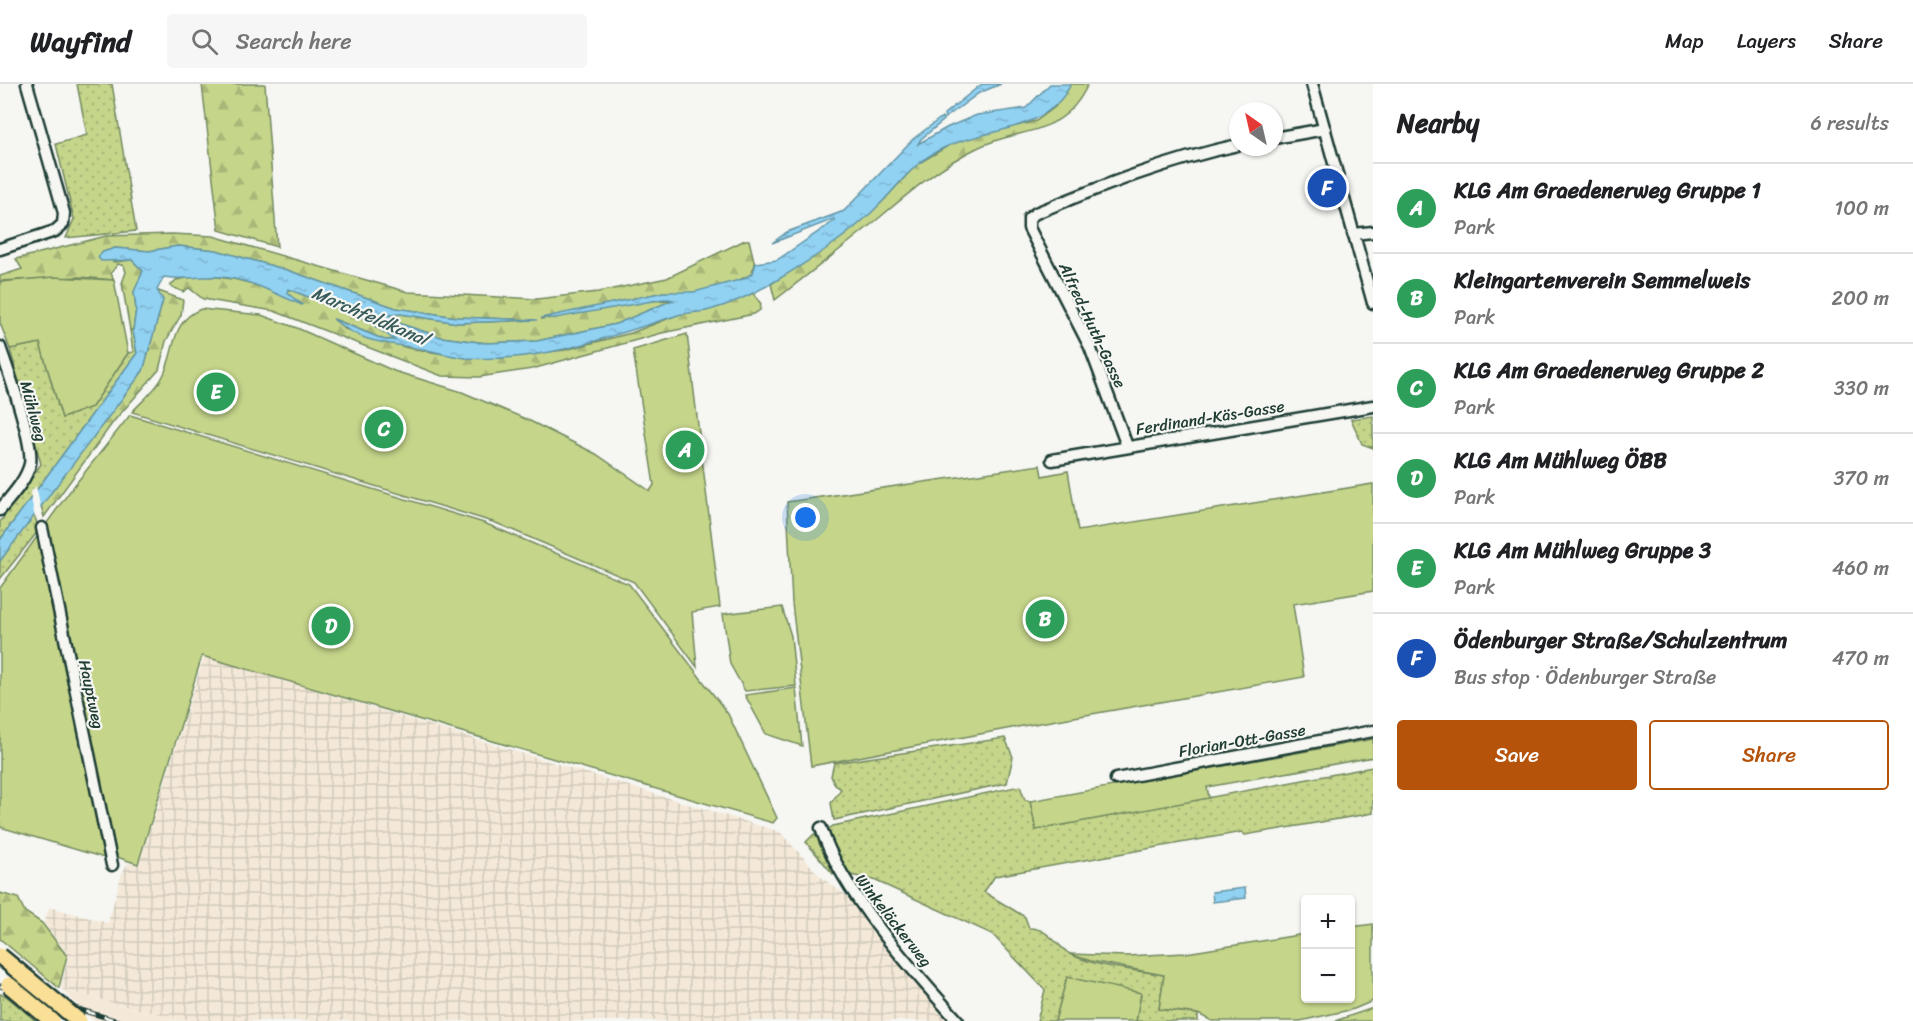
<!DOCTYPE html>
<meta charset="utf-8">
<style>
body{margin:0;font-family:Sriracha,sans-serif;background:#f6f6f6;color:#202124}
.controls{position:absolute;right:18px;bottom:18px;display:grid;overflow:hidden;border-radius:6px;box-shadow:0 2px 4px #0004}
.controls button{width:54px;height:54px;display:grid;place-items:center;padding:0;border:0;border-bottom:2px solid #e0e0e0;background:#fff;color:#202124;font:30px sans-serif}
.compass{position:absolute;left:1229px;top:18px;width:54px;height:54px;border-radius:50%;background:#fff;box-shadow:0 2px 4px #0004;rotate:326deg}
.you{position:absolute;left:806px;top:434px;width:21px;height:21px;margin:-15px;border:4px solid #fff;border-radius:50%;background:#1a73e8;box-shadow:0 0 0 9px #1a73e833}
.badge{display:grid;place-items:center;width:39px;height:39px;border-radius:50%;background:#b45309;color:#fff;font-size:20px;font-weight:700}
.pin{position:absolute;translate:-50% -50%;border:3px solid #fff;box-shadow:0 2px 6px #0006}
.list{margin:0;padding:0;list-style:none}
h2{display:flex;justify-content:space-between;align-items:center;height:78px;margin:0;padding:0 24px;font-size:26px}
h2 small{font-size:20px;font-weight:400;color:#757577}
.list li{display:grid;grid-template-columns:39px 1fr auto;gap:18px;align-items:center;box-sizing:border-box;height:90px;padding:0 24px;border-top:2px solid #e0e0e0}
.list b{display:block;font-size:22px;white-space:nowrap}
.list p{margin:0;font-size:20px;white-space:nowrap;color:#757577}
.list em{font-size:20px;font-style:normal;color:#757577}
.actions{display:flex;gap:12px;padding:18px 24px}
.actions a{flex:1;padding:14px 0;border:2px solid #b45309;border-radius:6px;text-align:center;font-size:21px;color:#b45309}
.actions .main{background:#b45309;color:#fff}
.icon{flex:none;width:33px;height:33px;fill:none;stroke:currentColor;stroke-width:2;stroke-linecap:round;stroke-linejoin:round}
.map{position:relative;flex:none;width:1373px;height:937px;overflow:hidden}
header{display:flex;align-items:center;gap:36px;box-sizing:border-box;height:84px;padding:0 30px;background:#fff;border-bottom:2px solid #e0e0e0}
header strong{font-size:28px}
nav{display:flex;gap:33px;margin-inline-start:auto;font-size:21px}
.search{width:420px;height:54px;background:#f6f6f6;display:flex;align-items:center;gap:15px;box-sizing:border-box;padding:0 21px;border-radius:6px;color:#757577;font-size:22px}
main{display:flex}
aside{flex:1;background:#fff}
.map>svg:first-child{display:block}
.built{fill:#f4e9d9}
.industrial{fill:url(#industrial-grid)}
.grass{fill:url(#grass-dots);stroke:#72895f;stroke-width:1.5}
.forest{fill:url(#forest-firs);stroke:#72895f;stroke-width:1.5}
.green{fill:#c5d58a;stroke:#72895f;stroke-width:1.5}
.water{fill:url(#water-ripples);stroke:#6396a6;stroke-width:1.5}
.pier{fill:#f6f6f2}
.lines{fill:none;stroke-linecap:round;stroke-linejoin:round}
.street-casing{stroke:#1f3d34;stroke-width:15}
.street{stroke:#f6f6f2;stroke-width:10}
.tram{stroke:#1f3d34;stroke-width:1.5}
.rail-casing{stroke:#1f3d34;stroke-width:5}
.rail{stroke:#f6f6f2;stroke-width:3;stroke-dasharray:9;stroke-linecap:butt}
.primary-bridge-casing{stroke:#1f3d34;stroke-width:20;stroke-linecap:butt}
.primary-bridge{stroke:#fadf96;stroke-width:15}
.labels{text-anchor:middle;stroke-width:4.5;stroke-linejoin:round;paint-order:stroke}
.street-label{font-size:16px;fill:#1f3d34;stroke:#f6f6f2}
.water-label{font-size:18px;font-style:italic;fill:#365b5a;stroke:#f6f6f2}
</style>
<header>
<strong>Wayfind</strong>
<div class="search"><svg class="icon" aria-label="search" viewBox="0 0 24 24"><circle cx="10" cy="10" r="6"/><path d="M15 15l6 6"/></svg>Search here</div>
<nav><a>Map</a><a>Layers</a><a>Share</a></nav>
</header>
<main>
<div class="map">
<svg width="1373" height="937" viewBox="0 0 1373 937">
<defs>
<pattern id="industrial-grid" width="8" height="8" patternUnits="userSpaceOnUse" patternTransform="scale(1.5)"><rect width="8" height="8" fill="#f4e9d9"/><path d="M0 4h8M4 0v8" fill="none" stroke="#d1c9bb"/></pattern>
<pattern id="grass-dots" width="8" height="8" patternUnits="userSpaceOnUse" patternTransform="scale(1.5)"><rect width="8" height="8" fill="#c5d58a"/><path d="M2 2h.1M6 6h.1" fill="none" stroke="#a9b878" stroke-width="1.8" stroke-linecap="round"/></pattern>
<pattern id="forest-firs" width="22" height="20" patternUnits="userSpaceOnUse" patternTransform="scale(1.5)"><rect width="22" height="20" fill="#c5d58a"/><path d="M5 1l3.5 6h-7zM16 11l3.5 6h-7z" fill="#a9b878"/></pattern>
<pattern id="water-ripples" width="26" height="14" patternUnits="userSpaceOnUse" patternTransform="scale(1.5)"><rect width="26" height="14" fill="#91d1f2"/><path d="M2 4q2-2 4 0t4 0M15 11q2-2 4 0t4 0" fill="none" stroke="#7db4d0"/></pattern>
</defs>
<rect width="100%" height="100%" fill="#f6f6f2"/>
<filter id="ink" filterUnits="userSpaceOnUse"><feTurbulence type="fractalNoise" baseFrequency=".0167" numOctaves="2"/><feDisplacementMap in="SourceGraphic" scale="12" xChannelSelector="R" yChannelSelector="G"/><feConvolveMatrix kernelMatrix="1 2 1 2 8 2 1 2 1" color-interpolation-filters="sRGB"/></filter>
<g filter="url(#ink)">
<polygon class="built" points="61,905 143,927 197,937 94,937"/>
<polygon class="industrial" points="204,572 780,748 822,794 853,816 952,937 197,937 143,927 61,905 68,872 44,839 49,823 108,839 122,789 128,779 139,781"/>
<g class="grass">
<polygon points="77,0 112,0 136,147 66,154 74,135 56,60 87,51"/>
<polygon points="130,246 133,247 137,269 0,456 0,438 41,380 10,265 40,259 62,334 92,323 128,269 133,268"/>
<polygon points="1373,332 1373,364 1362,360 1351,335"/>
<polygon points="34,430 39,446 0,495 0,477"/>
<polygon points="1005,654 1013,673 1007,699 834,736 831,719 841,705 835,701 831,692 834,679"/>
<path d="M1373 683V729L1245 751 1242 748 995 792 984 808 1025 833 1029 844C1047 844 1054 858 1067 868 1088 883 1138 886 1164 891L1159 925 1198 930V937H1136L1141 909 1067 894 1055 937H1037L1045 906 992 850 874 796 846 790 827 746 833 742 1020 702 1025 716 1030 717 1036 746Z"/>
<polygon points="814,750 822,757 835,787 833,790 806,758"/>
<polygon points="0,910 6,912 36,937 0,937"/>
</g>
<g class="forest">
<polygon points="202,0 265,0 277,163 219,146"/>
<path d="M1071 0H1088C1063 55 1020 42 975 65 940 82 909 109 879 134 845 162 810 189 775 216L771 200 845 151 882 118 916 81 956 57 1036 37 1055 23Z"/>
<path d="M172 150 213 152 408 208 537 215 598 208 667 194 745 156H749L755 181 750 191C725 204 692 212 664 208L541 235 649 217 673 216 616 240 537 257 486 259 441 253 401 240 388 231 401 230 458 239 535 236 456 233 396 224 287 186 216 166 178 162 149 167 115 164 103 168 114 178 132 176 143 187 134 208 136 225 133 246H130L122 199 126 188 124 182 118 180 111 189 114 196 79 193 0 197V192L22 185 16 175 106 152Z"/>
<path d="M198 192C236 192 270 203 302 221L287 209 288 205 361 233 396 255 385 256 334 235 345 245 408 264 468 274 501 273 565 266 631 249 680 230 724 221 753 209 761 220 760 226 754 230 662 249 532 285 479 293 442 292 274 227 203 215 189 204 183 208 170 202 176 196Z"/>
<polygon points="156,206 183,216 181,231 166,257 159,286 114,337 44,433 41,421 143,287 163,216"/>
<polygon points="0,809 18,814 25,828 42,839 67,872 59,904 0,855"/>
</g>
<g class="green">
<polygon points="54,193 114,196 128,269 92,323 62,334 40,259 10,265 0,239 0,198"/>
<path d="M201 225 261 231 297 244 394 287 462 308 528 336 596 370 650 407 654 401 633 266 687 250 720 523 692 528 697 583 634 498 496 439 132 328C142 317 157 305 163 292 176 267 170 237 201 225Z"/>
<polygon points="130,331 484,439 629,500 728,630 777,734 773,739 202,572 138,780 117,773 111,776 0,743 0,504 70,407"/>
<polygon points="1040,381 1042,392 1068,387 1078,447 1373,400 1373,507 1293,520 1304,593 1017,643 811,682 792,519 787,418"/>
<polygon points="782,523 791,552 796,602 745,607 730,580 723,530"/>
<polygon points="796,604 802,662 766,650 745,611"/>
<polygon points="1373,655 1373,673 1207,703 1209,714 1036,746 1030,717"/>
<polygon points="1373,840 1373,917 1354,925 1300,937 1212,937 1198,930 1159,925 1164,891 1091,877 1069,870 1126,872 1186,869 1305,850 1306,914 1350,914 1351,843"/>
<polygon points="1067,893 1141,909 1136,937 1055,937"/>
<polygon points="1373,924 1373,937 1335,937"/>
</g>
<g class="water">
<polygon points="982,0 1001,0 979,9 945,34 944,30"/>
<path d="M1050 0H1071C1045 53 979 42 934 69 912 82 899 100 882 118 851 151 811 176 772 199 753 210 731 220 710 226 699 229 689 228 678 231 609 253 541 279 466 274 451 272 437 268 422 265 386 258 364 261 333 235L385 256H395L361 233 288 205 287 209 303 221C279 212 256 198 229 194 207 190 184 197 164 193L157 206 163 216 143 287 0 477V456L137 269 133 247 136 225 134 208 143 187 132 176 101 177 98 173 103 168 115 164 149 167 178 162 216 166 287 186 396 224 456 233 537 236 458 239 401 230 389 231 401 240 441 253 486 259 537 257 616 240 673 216 664 215 555 234H541L664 208H694L743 195 753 189 756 179 777 176 834 137V135L772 159 787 148 844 127 913 55 942 33 944 36 921 55 918 60 948 43 977 31 1026 24Z"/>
<polygon points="1245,804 1246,814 1213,818 1212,808"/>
</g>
<polygon class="pier" points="36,402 41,426 35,434 30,409"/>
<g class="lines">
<g class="street-casing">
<g id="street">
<polyline points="1312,0 1373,219"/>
<polyline points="1274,54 1325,45"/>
<polyline points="1353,150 1373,148"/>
<polyline points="0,165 55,147 63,140 64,129 27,0"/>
<path d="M0 263C8 287 34 358 30 380 26 397 11 412 0 426"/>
<path d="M1127 362 1090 263 1029 144V134L1036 129C1102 102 1168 76 1238 61"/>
<polyline points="1052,376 1373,322"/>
<polyline points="42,444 112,781"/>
<polyline points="1116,695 1373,647"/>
<path d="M821 744C842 809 912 886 958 937"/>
</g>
</g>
<use href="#street" class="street"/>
<polyline class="tram" points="0,880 68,937"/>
<g class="rail-casing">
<polyline id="rail" points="0,902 118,937"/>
</g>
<use href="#rail" class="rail"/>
<g class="primary-bridge-casing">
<g id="primary-bridge">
<polyline points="0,872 79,937"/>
<polyline points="9,901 52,937"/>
</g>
</g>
<use href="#primary-bridge" class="primary-bridge"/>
</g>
</g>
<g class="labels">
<g class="street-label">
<text transform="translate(1093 241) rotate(65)" y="6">Alfred-Huth-Gasse</text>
<text transform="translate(34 327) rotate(75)" y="6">Mühlweg</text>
<text transform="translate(1210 333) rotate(-9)" y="6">Ferdinand-Käs-Gasse</text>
<text transform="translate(92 610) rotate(78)" y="6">Hauptweg</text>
<text transform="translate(1242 656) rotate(-10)" y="6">Florian-Ott-Gasse</text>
<text transform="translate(894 836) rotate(52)" y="6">Winkeläckerweg</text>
</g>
<g class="water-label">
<text transform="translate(370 232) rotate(23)" y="6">Marchfeldkanal</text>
</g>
</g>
</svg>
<div class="controls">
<button>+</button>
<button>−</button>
</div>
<svg class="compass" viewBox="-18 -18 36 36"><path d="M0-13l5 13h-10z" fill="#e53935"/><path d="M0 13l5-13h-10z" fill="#757577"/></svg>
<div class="you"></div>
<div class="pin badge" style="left:685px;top:366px;background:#2e9e5b">A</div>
<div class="pin badge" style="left:1045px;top:535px;background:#2e9e5b">B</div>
<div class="pin badge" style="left:384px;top:345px;background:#2e9e5b">C</div>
<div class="pin badge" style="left:331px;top:542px;background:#2e9e5b">D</div>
<div class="pin badge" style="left:216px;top:308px;background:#2e9e5b">E</div>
<div class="pin badge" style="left:1327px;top:104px;background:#1a4fb4">F</div>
</div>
<aside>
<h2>Nearby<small>6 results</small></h2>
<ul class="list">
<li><span class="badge" style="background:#2e9e5b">A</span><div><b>KLG Am Graedenerweg Gruppe 1</b><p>Park</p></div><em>100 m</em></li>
<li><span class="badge" style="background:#2e9e5b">B</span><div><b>Kleingartenverein Semmelweis</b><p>Park</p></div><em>200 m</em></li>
<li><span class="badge" style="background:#2e9e5b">C</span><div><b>KLG Am Graedenerweg Gruppe 2</b><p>Park</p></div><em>330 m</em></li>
<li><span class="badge" style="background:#2e9e5b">D</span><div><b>KLG Am Mühlweg ÖBB</b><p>Park</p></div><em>370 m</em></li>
<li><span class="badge" style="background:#2e9e5b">E</span><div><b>KLG Am Mühlweg Gruppe 3</b><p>Park</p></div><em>460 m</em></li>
<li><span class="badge" style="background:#1a4fb4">F</span><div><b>Ödenburger Straße/Schulzentrum</b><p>Bus stop · Ödenburger Straße</p></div><em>470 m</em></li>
</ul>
<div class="actions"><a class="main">Save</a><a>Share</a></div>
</aside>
</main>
